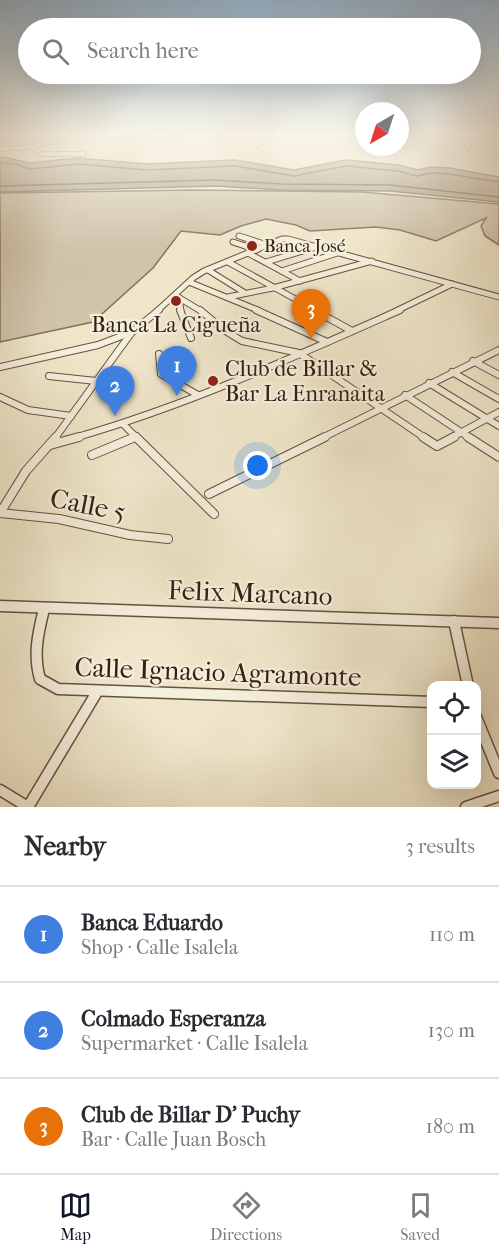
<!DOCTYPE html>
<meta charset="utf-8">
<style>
body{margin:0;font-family:"IM FELL French Canon",serif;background:#f2f2f3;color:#2b2b33}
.controls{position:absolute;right:18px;bottom:18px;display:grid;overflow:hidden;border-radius:12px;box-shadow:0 6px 24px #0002}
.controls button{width:54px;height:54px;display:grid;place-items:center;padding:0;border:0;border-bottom:2px solid #e1e1e2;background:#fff;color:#2b2b33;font:30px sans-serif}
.compass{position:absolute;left:355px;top:102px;width:54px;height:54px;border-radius:50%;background:#fff;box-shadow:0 6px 24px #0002;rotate:219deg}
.you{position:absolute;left:258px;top:466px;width:21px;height:21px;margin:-15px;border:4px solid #fff;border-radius:50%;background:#1a73e8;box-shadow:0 0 0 9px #1a73e833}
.badge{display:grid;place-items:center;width:39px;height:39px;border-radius:50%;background:#111827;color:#fff;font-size:20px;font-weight:700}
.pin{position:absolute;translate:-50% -50px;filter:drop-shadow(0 2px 3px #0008)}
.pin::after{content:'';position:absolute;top:32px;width:21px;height:18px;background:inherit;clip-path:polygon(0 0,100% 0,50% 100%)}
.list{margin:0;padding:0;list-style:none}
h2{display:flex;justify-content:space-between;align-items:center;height:78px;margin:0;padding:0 24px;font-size:26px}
h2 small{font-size:20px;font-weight:400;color:#7c7c81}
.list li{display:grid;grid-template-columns:39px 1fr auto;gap:18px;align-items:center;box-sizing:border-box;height:96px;padding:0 24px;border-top:2px solid #e1e1e2}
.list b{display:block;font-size:22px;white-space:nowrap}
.list p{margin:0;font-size:20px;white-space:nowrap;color:#7c7c81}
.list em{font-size:20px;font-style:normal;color:#7c7c81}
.icon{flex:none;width:33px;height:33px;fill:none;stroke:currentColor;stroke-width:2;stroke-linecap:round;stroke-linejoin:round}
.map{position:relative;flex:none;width:499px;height:807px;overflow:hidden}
.search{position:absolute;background:#fff;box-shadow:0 6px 24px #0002;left:18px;right:18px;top:18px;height:66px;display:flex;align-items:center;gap:15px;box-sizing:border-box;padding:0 21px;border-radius:33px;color:#7c7c81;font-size:22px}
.sheet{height:366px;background:#fff}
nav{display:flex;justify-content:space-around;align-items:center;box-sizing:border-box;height:84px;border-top:2px solid #e1e1e2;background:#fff;font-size:16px;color:#7c7c81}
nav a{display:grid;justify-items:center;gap:3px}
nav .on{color:#111827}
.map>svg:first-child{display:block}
.green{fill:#d0c4ab;stroke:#83725e;stroke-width:1.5}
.water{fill:#b0a38b;stroke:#7f6f5a;stroke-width:1.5}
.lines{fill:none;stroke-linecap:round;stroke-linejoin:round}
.shore{stroke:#73624e;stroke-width:1.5}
.minor-far4-casing{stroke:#64523f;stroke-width:5}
.minor-far3-casing{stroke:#64523f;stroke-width:7}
.minor-far2-casing{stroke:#64523f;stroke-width:8}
.minor-far1-casing{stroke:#64523f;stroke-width:10}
.minor-casing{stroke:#64523f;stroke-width:13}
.minor-far4{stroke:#f5efdd;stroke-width:4}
.minor-far3{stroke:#f5efdd;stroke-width:5}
.minor-far2{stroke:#f5efdd;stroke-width:6}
.minor-far1{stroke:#f5efdd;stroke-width:8}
.minor{stroke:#f5efdd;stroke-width:10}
.poi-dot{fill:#8f2418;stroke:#f5efdd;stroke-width:2}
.labels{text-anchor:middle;stroke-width:4.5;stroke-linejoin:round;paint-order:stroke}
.far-poi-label{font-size:18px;fill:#362011;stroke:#f5efdd;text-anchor:start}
.poi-label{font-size:22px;fill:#362011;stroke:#f5efdd}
.near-street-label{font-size:27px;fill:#362011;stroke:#f5efdd}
</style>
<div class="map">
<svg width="499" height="807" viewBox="0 0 499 807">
<rect width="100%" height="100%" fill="#efe6ca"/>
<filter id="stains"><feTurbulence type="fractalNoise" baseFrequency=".00333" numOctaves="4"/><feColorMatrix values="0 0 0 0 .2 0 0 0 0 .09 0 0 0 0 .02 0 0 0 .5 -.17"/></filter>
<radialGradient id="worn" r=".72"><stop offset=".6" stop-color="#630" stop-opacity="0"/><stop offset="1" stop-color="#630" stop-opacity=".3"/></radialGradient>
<polygon class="green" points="195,190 362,192 499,204 499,245 485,236 481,226 486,218 436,241 400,230 376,227 310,231 296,225 266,219 241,226 220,235 181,231 153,268 93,322 0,342 0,193"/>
<polygon class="water" points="3,157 30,163 78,158 146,164 235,160 294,170 346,160 399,165 418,170 431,167 450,168 499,177 499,202 390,191 281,190 216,186 0,192 0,158"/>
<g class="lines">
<g class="shore">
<polyline points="0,163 16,164 29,169 79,164 146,170 235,166 294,176 346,166 398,171 417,176 432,173 449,174 499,182"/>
<polyline points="0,186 215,180 282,184 390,185 499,197"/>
</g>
<g class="minor-far4-casing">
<g id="minor-far4">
<polyline points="54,134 66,139"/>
<polyline points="148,134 151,139"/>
<polyline points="466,134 499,139"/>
<polyline points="400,138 406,134"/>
<polyline points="0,141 5,139"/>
<polyline points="167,145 178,134"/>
<polyline points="258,145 273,134"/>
<polyline points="31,146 42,154 84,154"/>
<polyline points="0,149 21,148 94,134"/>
<polyline points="464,150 476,136"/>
</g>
</g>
<g class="minor-far3-casing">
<g id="minor-far3">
<polyline points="239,236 267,245"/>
<polyline points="233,242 257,250"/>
<polyline points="248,253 300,281"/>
<polyline points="228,262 317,311"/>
<polyline points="266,262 316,247"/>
<polyline points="208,270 245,293"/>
<polyline points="282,271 340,252"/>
<polyline points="189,282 260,311"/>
<polyline points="176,296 201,311"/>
<polyline points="228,297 273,288 372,261"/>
<polyline points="179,298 181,311"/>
<polyline points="157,311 193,278 204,271 282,239 288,239 499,297"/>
<polyline points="396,311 452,284"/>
</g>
</g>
<g class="minor-far2-casing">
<g id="minor-far2">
<polyline points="180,310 191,338"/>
<polyline points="200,310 224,330 242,341 299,353 425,438"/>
<polyline points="256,310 327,342"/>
<polyline points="314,310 352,331"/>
<polyline points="159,354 161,374 198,395"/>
<polyline points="473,361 499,375"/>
<polyline points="0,367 98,345 132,332"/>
<polyline points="452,372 499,399"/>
<polyline points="49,376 96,381"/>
<polyline points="429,383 499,426"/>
<polyline points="405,395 470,438"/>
<polyline points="0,397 28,410 71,416"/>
<polyline points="123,424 137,438"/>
<polyline points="55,438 132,332 159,310"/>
<path d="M74 438C186 406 294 357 400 310"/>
<polyline points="131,438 136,436"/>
<polyline points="322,438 499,350"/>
<polyline points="451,438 499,412"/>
</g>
</g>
<g class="minor-far1-casing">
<g id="minor-far1">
<polyline points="136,437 214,514"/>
<polyline points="423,437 437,446 454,437"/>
<polyline points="468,437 499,457"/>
<polyline points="50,445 79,437"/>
<polyline points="92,455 135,437"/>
<polyline points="209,494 325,437"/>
<polyline points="0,513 26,471 56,437"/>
<polyline points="0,513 59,519 130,535 168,539"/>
</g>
</g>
<g class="minor-casing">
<g id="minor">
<polyline points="0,606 499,623"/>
<path d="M44 609C38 633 33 655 40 679L58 689 432 702"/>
<polyline points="454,621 468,686"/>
<polyline points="476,717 499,773"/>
<polyline points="0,790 28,807"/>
<polyline points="28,807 97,692"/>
<polyline points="466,807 499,796"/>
</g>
</g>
<use href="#minor-far4" class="minor-far4"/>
<use href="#minor-far3" class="minor-far3"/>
<use href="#minor-far2" class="minor-far2"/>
<use href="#minor-far1" class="minor-far1"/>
<use href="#minor" class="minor"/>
</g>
<linearGradient id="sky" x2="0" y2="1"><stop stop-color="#91adc3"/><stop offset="0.54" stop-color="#f8f4e7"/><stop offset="1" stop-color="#f8f4e7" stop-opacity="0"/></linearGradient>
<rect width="499" height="247" fill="url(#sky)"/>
<g class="poi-dot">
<circle cx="252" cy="246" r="6"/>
<circle cx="176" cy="301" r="6"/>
<circle cx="213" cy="381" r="6"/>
</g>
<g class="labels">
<g class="far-poi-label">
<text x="264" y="252">Banca José</text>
</g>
<g class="poi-label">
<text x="176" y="332">Banca La Cigueña</text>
<text x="225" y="376" text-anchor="start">Club de Billar &amp;<tspan x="225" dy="25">Bar La Enranaita</tspan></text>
</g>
<g class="near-street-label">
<text transform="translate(88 505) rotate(11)" y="9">Calle 5</text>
<text transform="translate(250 593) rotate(2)" y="9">Felix Marcano</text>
<text transform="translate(218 672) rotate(2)" y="9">Calle Ignacio Agramonte</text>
</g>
</g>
<rect width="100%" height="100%" filter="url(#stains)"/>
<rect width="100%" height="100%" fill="url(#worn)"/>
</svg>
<div class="controls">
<button><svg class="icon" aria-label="locate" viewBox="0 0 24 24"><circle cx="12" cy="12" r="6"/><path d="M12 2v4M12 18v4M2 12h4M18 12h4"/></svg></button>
<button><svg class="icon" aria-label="layers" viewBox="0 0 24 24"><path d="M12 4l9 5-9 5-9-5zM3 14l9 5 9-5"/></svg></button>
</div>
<svg class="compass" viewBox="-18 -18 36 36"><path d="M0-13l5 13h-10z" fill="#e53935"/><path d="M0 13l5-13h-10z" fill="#7c7c81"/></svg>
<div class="you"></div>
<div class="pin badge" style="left:177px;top:396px;background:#3f7fe0">1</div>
<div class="pin badge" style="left:115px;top:416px;background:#3f7fe0">2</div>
<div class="pin badge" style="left:311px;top:339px;background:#e8710a">3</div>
<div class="search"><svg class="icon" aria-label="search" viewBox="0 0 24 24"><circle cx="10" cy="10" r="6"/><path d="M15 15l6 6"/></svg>Search here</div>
</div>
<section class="sheet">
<h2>Nearby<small>3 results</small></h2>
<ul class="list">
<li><span class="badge" style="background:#3f7fe0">1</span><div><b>Banca Eduardo</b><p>Shop · Calle Isalela</p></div><em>110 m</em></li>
<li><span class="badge" style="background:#3f7fe0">2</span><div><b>Colmado Esperanza</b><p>Supermarket · Calle Isalela</p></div><em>130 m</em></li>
<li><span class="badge" style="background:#e8710a">3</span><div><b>Club de Billar D' Puchy</b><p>Bar · Calle Juan Bosch</p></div><em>180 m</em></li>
</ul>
</section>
<nav>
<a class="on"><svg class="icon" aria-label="map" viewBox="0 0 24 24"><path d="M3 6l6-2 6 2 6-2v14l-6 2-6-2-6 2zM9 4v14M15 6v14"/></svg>Map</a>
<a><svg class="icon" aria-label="directions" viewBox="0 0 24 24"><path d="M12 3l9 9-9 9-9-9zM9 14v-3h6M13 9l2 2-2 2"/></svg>Directions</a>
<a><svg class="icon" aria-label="saved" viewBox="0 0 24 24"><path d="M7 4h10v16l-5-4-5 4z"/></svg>Saved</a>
</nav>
